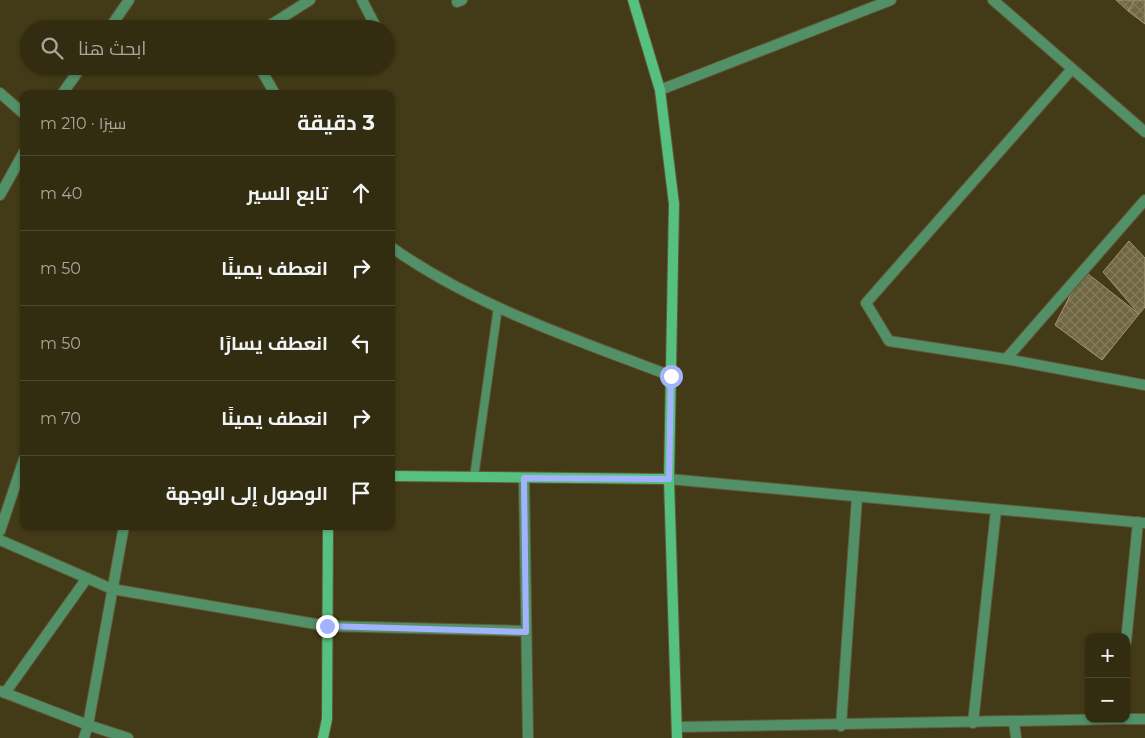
<!DOCTYPE html>
<html lang="ar">
<meta charset="utf-8">
<style>
body{margin:0;font-family:Montserrat,Cairo,sans-serif;background:#3a341a;color:#f1f3f6;direction:rtl}
.controls{position:absolute;right:15px;bottom:15px;display:grid;overflow:hidden;border-radius:10px;box-shadow:0 1px 4px #0004}
.controls button{width:45px;height:45px;display:grid;place-items:center;padding:0;border:0;border-bottom:1px solid #4d4831;background:#322c11;color:#f1f3f6;font:25px sans-serif}
.stop{position:absolute;width:15px;height:15px;margin:-11px;border:4px solid #a3b2fd;border-radius:50%;background:#fff}
.stop.end{background:#a3b2fd;border-color:#fff;box-shadow:0 1px 5px #0008}
.list{margin:0;padding:0;list-style:none}
h2{display:flex;justify-content:space-between;align-items:center;height:65px;margin:0;padding:0 20px;font-size:21px}
h2 small{font-size:16px;font-weight:400;color:#a8a79f}
.list li{display:grid;grid-template-columns:32px 1fr auto;gap:15px;align-items:center;box-sizing:border-box;height:75px;padding:0 20px;border-top:1px solid #4d4831}
.list b{display:block;font-size:19px;white-space:nowrap}
.list em{font-size:16px;font-style:normal;color:#a8a79f}
.icon{flex:none;width:28px;height:28px;fill:none;stroke:currentColor;stroke-width:2;stroke-linecap:round;stroke-linejoin:round}
.map{position:relative;flex:none;width:1145px;height:738px;overflow:hidden;direction:ltr}
.search{position:absolute;background:#322c11;box-shadow:0 1px 4px #0004;left:20px;top:20px;width:375px;height:55px;display:flex;align-items:center;gap:12px;box-sizing:border-box;padding:0 18px;border-radius:28px;color:#a8a79f;font-size:19px}
.panel{position:absolute;background:#322c11;box-shadow:0 1px 4px #0004;left:20px;top:90px;width:375px;height:440px;border-radius:10px;direction:rtl}
.map>svg:first-child{display:block}
.building{fill:url(#building-cross-hatch);stroke:#a29772}
.lines{fill:none;stroke-linecap:round;stroke-linejoin:round}
.service-casing{stroke:#605837;stroke-width:10}
.minor-casing{stroke:#605837;stroke-width:12}
.secondary-casing{stroke:#605837;stroke-width:12}
.service{stroke:#529068;stroke-width:8}
.minor{stroke:#529068;stroke-width:10}
.secondary{stroke:#56c080;stroke-width:10}
.route{stroke:#a3b2fd;stroke-width:6}
</style>
<div class="map">
<svg width="1145" height="738" viewBox="0 0 1145 738">
<defs>
<pattern id="building-cross-hatch" width="8" height="8" patternUnits="userSpaceOnUse" patternTransform="scale(1.25)"><rect width="8" height="8" fill="#706642"/><path d="M0 0l8 8M0 8l8-8" fill="none" stroke="#857c5d"/></pattern>
</defs>
<rect width="100%" height="100%" fill="#433a17"/>
<g class="building">
<polygon points="1116,0 1135,0 1128,11"/>
<polygon points="1135,0 1145,0 1145,24 1128,11"/>
<polygon points="1129,241 1145,258 1145,307 1139,314 1103,272"/>
<polygon points="1083,270 1139,314 1102,360 1055,325"/>
</g>
<g class="lines">
<g class="service-casing">
<polyline id="service" points="474,477 498,307"/>
</g>
<g class="minor-casing">
<g id="minor">
<polyline points="362,0 377,29"/>
<polyline points="993,0 1145,132"/>
<polyline points="457,2 462,0"/>
<polyline points="109,29 129,0"/>
<polyline points="264,29 310,0"/>
<polyline points="1072,69 866,303 889,341 1006,359 1145,385"/>
<polyline points="263,73 275,94"/>
<polyline points="660,90 891,0"/>
<polyline points="0,93 24,114"/>
<polyline points="62,94 82,66"/>
<polyline points="0,195 24,152"/>
<path d="M391 247C476 307 575 339 671 376"/>
<polyline points="1006,359 1145,200"/>
<polyline points="524,478 528,738"/>
<polyline points="669,479 1145,523"/>
<polyline points="124,526 88,725 128,738"/>
<polyline points="0,531 24,459"/>
<polyline points="0,540 112,589 327,626 526,631"/>
<polyline points="1126,642 1138,522"/>
<polyline points="0,691 88,725 84,738"/>
<polyline points="5,693 87,578"/>
<polyline points="1126,719 1145,719"/>
<polyline points="1014,722 1016,738"/>
<polyline points="973,723 996,510"/>
<polyline points="841,726 857,497"/>
<polyline points="677,727 1122,719"/>
</g>
</g>
<g class="secondary-casing">
<g id="secondary">
<polyline points="633,0 660,90 674,204 669,479 677,738"/>
<polyline points="391,476 669,479"/>
<polyline points="323,738 327,719 328,526"/>
</g>
</g>
<use href="#service" class="service"/>
<use href="#minor" class="minor"/>
<use href="#secondary" class="secondary"/>
</g>
<g class="lines">
<polyline class="route" points="327,626 526,632 524,478 669,479 671,376"/>
</g>
</svg>
<div class="controls">
<button>+</button>
<button>−</button>
</div>
<div class="stop" style="left:671px;top:376px"></div>
<div class="stop end" style="left:327px;top:626px"></div>
<div class="search"><svg class="icon" aria-label="search" viewBox="0 0 24 24"><circle cx="10" cy="10" r="6"/><path d="M15 15l6 6"/></svg>ابحث هنا</div>
<section class="panel">
<h2>3 دقيقة<small>سيرًا · 210 m</small></h2>
<ul class="list">
<li><svg class="icon" aria-label="ahead" viewBox="0 0 24 24"><path d="M12 20V5M6 11l6-6 6 6"/></svg><div><b>تابع السير</b></div><em>40 m</em></li>
<li><svg class="icon" aria-label="right" viewBox="0 0 24 24"><path d="M7 20v-9h11M14 6l5 5-5 5"/></svg><div><b>انعطف يمينًا</b></div><em>50 m</em></li>
<li><svg class="icon" aria-label="left" viewBox="0 0 24 24"><path d="M17 20v-9H6M10 6l-5 5 5 5"/></svg><div><b>انعطف يسارًا</b></div><em>50 m</em></li>
<li><svg class="icon" aria-label="right" viewBox="0 0 24 24"><path d="M7 20v-9h11M14 6l5 5-5 5"/></svg><div><b>انعطف يمينًا</b></div><em>70 m</em></li>
<li><svg class="icon" aria-label="arrive" viewBox="0 0 24 24"><path d="M6 21V4h12l-3 4 3 4H6"/></svg><div><b>الوصول إلى الوجهة</b></div></li>
</ul>
</section>
</div>
